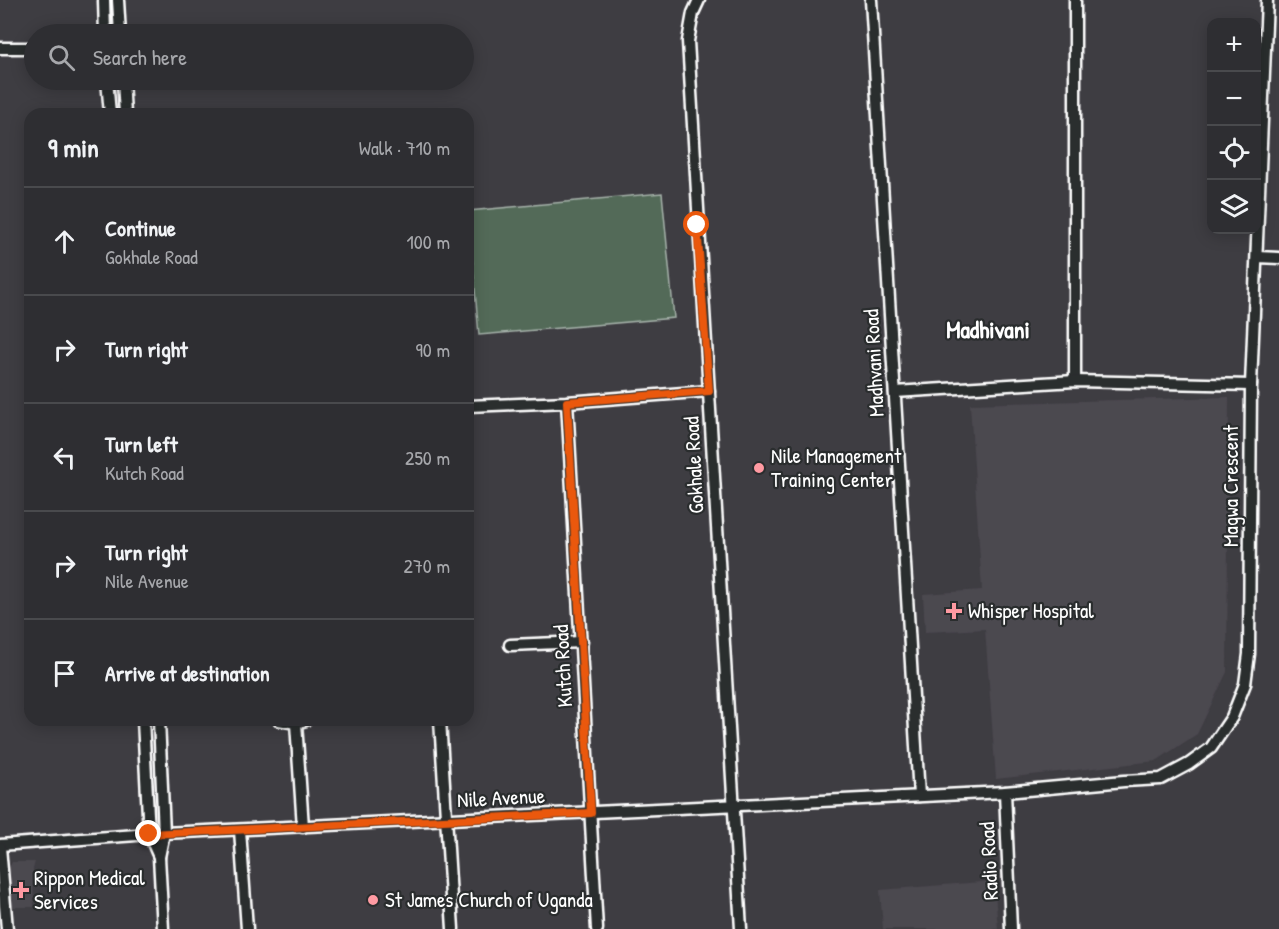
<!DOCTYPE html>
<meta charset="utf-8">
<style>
body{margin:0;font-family:"Patrick Hand",sans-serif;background:#36363a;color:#f1f3f6}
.controls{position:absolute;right:18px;top:18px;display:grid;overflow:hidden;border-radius:12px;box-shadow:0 3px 15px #0003}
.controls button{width:54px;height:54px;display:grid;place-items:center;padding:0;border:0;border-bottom:2px solid #494a4d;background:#2e2e32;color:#f1f3f6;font:30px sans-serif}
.stop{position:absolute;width:18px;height:18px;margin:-14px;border:4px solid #ea580c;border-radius:50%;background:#fff}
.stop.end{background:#ea580c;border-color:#fff;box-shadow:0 2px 6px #0008}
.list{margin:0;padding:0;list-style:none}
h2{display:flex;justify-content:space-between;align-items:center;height:78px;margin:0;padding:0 24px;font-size:26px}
h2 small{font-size:20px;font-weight:400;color:#a7a8ac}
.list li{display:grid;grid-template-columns:39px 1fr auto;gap:18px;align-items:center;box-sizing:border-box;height:108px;padding:0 24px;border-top:2px solid #494a4d}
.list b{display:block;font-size:22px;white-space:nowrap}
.list p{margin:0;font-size:20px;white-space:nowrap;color:#a7a8ac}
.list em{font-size:20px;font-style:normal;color:#a7a8ac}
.icon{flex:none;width:33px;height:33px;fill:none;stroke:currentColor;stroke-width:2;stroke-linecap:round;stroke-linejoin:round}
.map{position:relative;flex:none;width:1279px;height:929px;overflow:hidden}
.search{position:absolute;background:#2e2e32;box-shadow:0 3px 15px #0003;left:24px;top:24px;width:450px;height:66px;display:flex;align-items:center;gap:15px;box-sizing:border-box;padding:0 21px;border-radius:33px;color:#a7a8ac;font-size:22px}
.panel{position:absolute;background:#2e2e32;box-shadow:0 3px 15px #0003;left:24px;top:108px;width:450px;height:618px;border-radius:18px}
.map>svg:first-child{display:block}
.built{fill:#4c4850}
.green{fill:#526a58;stroke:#a8b4ac;stroke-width:1.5}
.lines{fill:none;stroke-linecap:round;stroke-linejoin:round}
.minor-casing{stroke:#fff;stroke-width:15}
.minor{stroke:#2a2d2e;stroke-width:10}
.route{stroke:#ea580c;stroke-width:8}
.poi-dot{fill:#ff9aa2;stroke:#2a2d2e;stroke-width:2}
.labels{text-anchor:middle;stroke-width:4.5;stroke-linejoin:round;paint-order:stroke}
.street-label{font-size:21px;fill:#fff;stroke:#2a2d2e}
.poi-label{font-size:21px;fill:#fff;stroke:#2a2d2e;text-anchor:start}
.quarter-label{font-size:24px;font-weight:bold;fill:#fff;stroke:#2a2d2e}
</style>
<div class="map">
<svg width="1279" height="929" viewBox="0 0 1279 929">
<rect width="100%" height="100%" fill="#3e3d42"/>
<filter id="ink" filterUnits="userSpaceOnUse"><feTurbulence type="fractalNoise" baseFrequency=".0167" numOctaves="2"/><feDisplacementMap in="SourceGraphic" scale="12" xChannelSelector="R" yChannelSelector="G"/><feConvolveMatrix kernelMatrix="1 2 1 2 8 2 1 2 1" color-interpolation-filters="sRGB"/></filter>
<g filter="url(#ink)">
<g class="built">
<polygon points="1229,397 1227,672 1197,734 1156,761 996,779 985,629 925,632 923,594 982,590 970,404"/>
<polygon points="12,862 35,862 33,869 34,907 9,907 7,872"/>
<polygon points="994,881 998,929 883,929 880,890"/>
</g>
<polygon class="green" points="662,193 674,318 479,335 468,211"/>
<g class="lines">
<g class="minor-casing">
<g id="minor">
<polyline points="104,0 105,34"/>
<polyline points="118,0 120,34"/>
<path d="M699 0 693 13 688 41C703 337 726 633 741 929"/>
<polyline points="871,0 919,796"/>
<polyline points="1075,0 1075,381"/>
<polyline points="0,48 34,48"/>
<polyline points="107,80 110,114"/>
<polyline points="123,80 125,114"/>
<polyline points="1257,257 1279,258"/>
<polyline points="895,392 1075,381 1251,385"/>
<polyline points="567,402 597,929"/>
<polyline points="468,406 567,402 709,391"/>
<polyline points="510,645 582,642"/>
<polyline points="143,720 149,834 159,857"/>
<polyline points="159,720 164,833 159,857 163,929"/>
<polyline points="279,720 296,723 306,720"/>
<polyline points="440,720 453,929"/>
<polyline points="296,723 303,827"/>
<polyline points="1005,792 1011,929"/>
<polyline points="240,830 247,929"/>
<polyline points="0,845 164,833 1005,792 1124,781 1161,779 1189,764 1211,748 1232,717 1245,684 1249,654 1251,385 1267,0"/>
<polyline points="0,847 7,929"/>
</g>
</g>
<use href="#minor" class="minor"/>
</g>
</g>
<g class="lines" filter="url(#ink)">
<polyline class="route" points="149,834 591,813 567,402 709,391 697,225"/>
</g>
<g class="poi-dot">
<circle cx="759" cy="468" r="6"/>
<path d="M951 602h6v6h6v6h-6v6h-6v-6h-6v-6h6z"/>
<path d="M18 881h6v6h6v6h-6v6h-6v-6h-6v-6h6z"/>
<circle cx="373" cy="900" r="6"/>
</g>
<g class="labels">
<g class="street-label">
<text transform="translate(874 363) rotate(-93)" y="7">Madhvani Road</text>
<text transform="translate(694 465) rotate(-93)" y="7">Gokhale Road</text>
<text transform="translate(1231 486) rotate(-90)" y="7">Magwa Crescent</text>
<text transform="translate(563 666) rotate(-93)" y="7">Kutch Road</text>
<text transform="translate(501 798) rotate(-3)" y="7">Nile Avenue</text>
<text transform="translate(989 861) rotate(-93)" y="7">Radio Road</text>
</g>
<g class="poi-label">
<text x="771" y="463">Nile Management<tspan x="771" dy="24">Training Center</tspan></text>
<text x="968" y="618">Whisper Hospital</text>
<text x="34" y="885">Rippon Medical<tspan x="34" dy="24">Services</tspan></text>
<text x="385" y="907">St James Church of Uganda</text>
</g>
<g class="quarter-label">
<text x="988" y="338">Madhivani</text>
</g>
</g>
</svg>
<div class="controls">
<button>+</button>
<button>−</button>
<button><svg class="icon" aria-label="locate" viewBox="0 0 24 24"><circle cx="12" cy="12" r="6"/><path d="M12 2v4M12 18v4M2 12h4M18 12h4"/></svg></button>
<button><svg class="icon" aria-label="layers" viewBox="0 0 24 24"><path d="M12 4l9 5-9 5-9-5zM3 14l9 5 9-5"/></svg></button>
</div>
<div class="stop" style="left:697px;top:225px"></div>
<div class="stop end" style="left:149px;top:834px"></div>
<div class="search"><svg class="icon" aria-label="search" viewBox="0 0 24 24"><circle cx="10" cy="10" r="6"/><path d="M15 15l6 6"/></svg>Search here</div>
<section class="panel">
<h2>9 min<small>Walk · 710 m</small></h2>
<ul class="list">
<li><svg class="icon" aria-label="ahead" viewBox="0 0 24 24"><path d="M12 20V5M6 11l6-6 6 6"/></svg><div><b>Continue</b><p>Gokhale Road</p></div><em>100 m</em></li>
<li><svg class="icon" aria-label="right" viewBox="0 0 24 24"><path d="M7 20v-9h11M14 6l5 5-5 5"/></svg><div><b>Turn right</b></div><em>90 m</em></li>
<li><svg class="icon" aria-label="left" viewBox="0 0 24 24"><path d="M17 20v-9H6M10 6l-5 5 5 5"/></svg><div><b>Turn left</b><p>Kutch Road</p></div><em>250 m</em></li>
<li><svg class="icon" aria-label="right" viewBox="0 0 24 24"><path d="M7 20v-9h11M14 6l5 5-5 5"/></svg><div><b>Turn right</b><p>Nile Avenue</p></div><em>270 m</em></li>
<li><svg class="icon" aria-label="arrive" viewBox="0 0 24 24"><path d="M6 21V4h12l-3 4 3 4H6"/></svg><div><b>Arrive at destination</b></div></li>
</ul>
</section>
</div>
